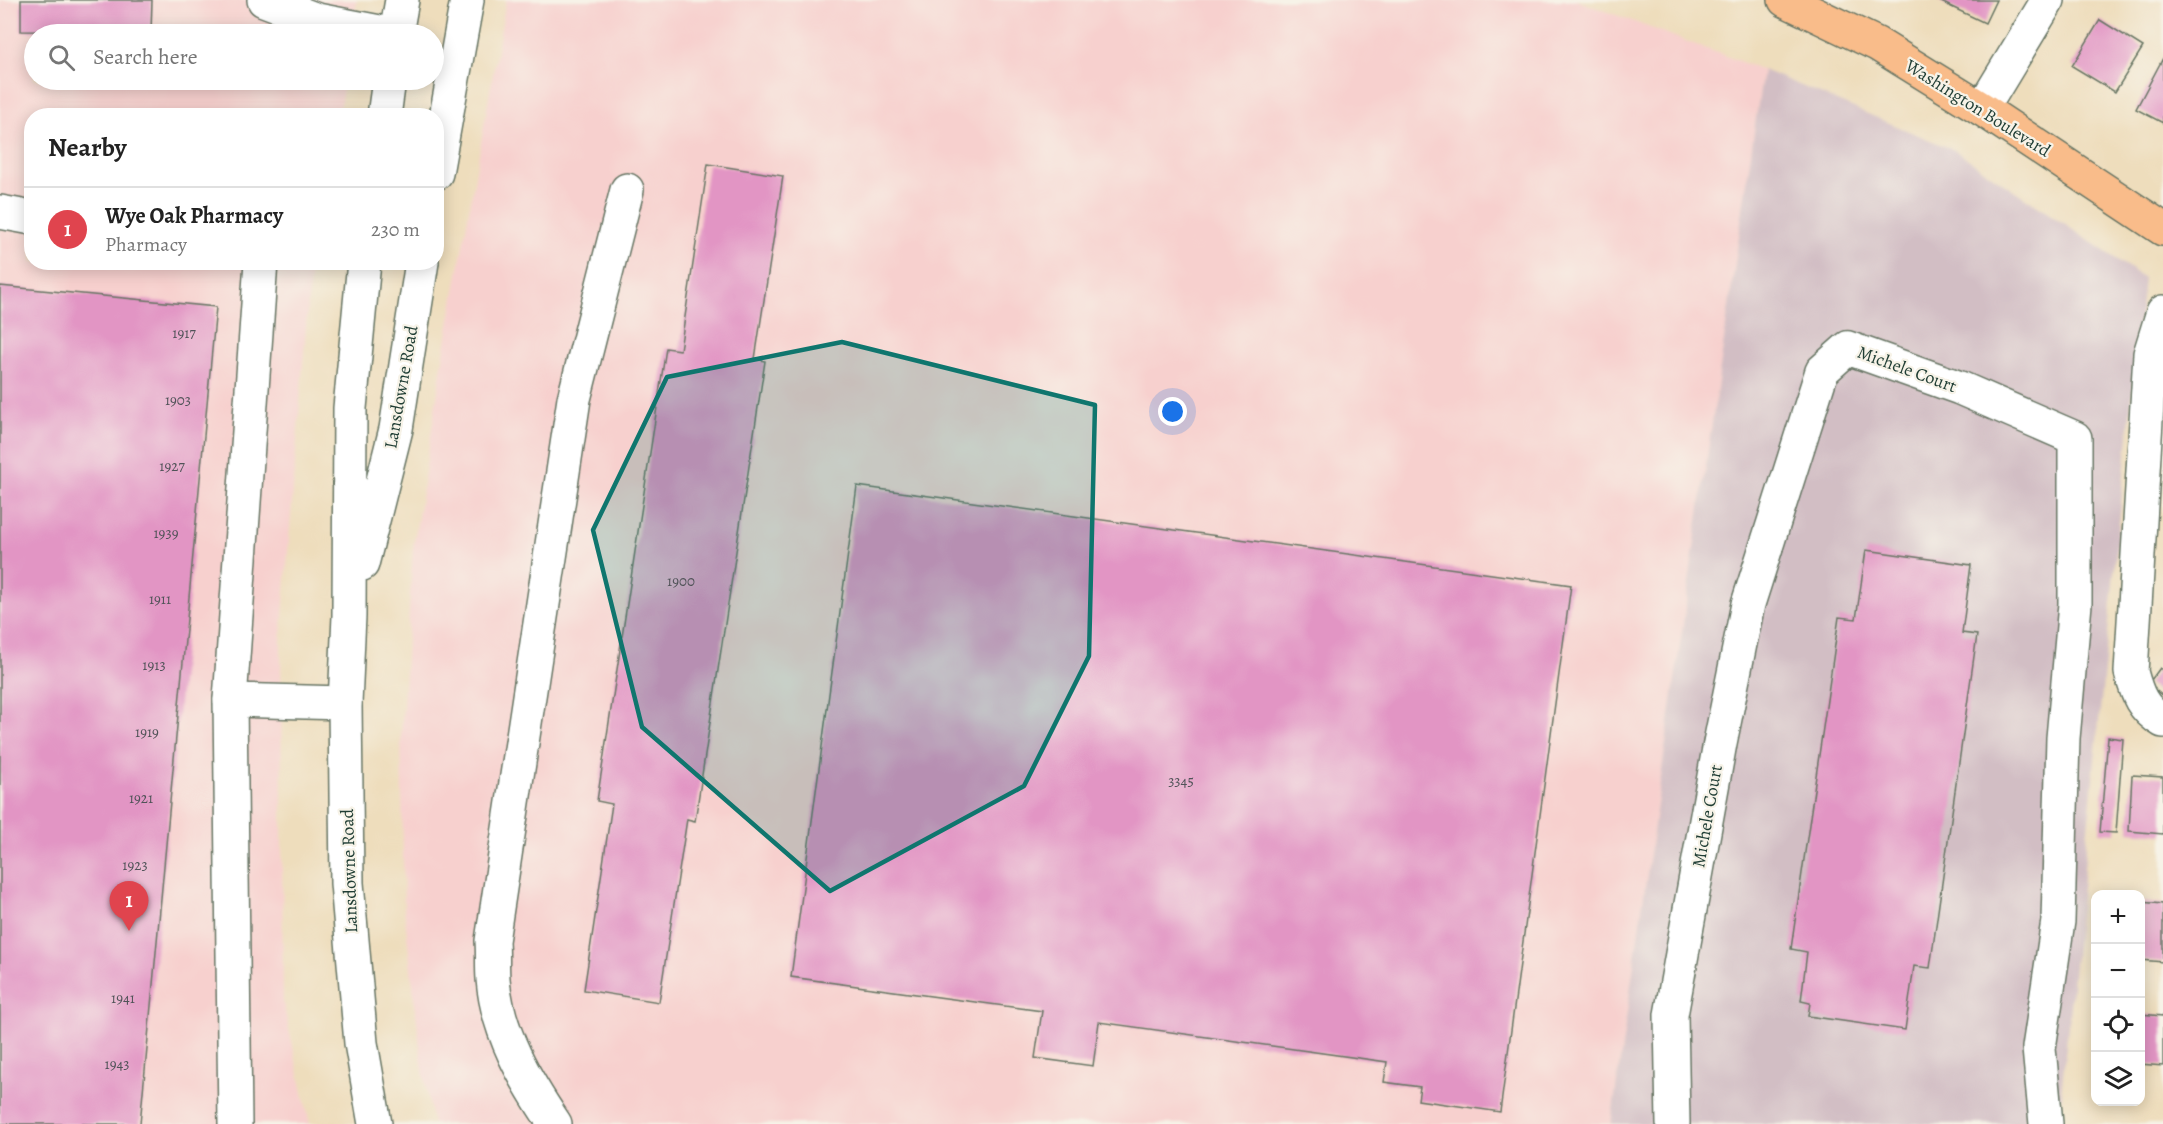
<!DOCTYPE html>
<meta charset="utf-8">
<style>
body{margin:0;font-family:Alegreya,serif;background:#f6f6f6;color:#222}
.controls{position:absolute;right:18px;bottom:18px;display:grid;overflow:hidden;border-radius:12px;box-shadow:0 3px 15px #0003}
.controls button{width:54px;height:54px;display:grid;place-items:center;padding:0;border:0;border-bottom:2px solid #e0e0e0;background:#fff;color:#222;font:30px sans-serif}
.you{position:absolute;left:1173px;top:412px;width:21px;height:21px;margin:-15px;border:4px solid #fff;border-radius:50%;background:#1a73e8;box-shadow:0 0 0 9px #1a73e833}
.badge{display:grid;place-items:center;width:39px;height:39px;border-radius:50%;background:#b5179e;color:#fff;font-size:20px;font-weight:700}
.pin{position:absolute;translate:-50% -50px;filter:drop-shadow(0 2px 3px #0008)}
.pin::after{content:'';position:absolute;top:32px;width:21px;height:18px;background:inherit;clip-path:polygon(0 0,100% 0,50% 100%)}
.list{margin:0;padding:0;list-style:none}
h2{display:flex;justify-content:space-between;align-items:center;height:78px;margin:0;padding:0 24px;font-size:26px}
h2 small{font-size:20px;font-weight:400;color:#767676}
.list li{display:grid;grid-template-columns:39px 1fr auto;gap:18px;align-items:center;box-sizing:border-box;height:84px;padding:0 24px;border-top:2px solid #e0e0e0}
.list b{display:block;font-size:22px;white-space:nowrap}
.list p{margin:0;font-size:20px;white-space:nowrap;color:#767676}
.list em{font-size:20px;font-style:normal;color:#767676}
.icon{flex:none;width:33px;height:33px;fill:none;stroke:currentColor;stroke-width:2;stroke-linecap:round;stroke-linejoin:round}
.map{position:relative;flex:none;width:2163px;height:1124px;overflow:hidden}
.search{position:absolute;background:#fff;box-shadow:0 3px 15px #0003;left:24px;top:24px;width:420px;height:66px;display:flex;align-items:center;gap:15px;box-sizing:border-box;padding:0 21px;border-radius:33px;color:#767676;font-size:22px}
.panel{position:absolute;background:#fff;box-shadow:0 3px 15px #0003;left:24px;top:108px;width:420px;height:162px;border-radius:24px}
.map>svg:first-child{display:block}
.built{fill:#f7d0ce}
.industrial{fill:#d2bec4}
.building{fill:#e295c4}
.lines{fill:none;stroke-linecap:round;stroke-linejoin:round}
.minor-casing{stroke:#677564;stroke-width:36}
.major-casing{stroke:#677564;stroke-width:36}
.minor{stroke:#fff;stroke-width:33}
.major{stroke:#f9bc8a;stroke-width:33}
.marked{fill:#0f766e;fill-opacity:0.2;stroke:#0f766e;stroke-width:4.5;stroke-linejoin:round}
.labels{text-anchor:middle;stroke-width:4.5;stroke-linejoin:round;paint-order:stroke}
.number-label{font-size:15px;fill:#505358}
.street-label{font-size:18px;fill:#1f3d34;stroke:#f7f3e8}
</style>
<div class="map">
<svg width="2163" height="1124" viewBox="0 0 2163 1124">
<rect width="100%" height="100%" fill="#f7f3e8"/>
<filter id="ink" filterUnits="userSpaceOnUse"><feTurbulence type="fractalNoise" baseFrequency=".0167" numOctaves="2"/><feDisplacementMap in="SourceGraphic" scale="12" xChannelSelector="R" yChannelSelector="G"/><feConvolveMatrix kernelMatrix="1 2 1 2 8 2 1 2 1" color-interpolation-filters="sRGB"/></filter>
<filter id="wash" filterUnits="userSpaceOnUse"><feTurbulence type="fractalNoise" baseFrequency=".008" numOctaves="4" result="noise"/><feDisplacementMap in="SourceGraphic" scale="24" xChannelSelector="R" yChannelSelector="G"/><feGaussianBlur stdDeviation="1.35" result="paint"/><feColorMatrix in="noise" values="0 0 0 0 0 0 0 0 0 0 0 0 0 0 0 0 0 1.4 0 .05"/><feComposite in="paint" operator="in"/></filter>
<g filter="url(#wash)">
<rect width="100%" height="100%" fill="#eeddbc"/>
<g class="built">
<polygon points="0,0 357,0 352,34 34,34 34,80 345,80 338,115 32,116 32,262 311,263 281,641 283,1002 310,1124 0,1124"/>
<polygon points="506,0 1576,0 1763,70 1611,1124 433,1124 422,1065 404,908 401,736 413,549 442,365"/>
</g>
<polygon class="industrial" points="1763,70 1956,151 2144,278 2058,1124 1611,1124"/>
<g id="blocks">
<g class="building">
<polygon points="21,0 152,0 151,32 21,31"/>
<polygon points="1937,0 1996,0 1985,23"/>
<polygon points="2100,20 2143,47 2115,92 2072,66"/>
<polygon points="2163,58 2163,123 2136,109"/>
<polygon points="708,164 783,176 755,359 765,361 695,821 687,819 659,1002 584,990 612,804 597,801 666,348 680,350"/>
<polygon points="0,286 216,307 140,1124 0,1124"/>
<polygon points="857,486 1571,585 1500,1112 1418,1100 1420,1087 1384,1082 1387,1062 1099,1022 1093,1066 1035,1058 1042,1011 791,977"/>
<polygon points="1866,550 1971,565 1962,633 1977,635 1930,968 1914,966 1905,1030 1808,1016 1810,1003 1801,1001 1807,952 1791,949 1839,617 1856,619"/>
<polygon points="2160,668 2163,671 2163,696 2148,684"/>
<polygon points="2108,737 2123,739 2116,833 2100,832"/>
<polygon points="2132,775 2163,777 2163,834 2129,831"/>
<polygon points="2140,902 2163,904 2163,962 2140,960"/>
<polygon points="2140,1014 2163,1016 2163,1066 2140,1064"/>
</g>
</g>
</g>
<g filter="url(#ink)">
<use href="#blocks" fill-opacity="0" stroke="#677564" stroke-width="1.5"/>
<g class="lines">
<g class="minor-casing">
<g id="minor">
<polyline points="264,0 317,20 390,34"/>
<polyline points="396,34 402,0"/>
<polyline points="1982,109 2048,0"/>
<polyline points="384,116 389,80"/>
<polyline points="436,173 467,0"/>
<polyline points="0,212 32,218"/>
<polyline points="364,262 350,408 349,616 345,703 347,883 361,1043 375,1124"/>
<path d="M2163 312 2150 354 2131 672C2137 694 2142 709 2163 721"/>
<polyline points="362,564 396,429 422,262"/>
<polyline points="230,700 345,703"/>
<polyline points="235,1124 230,700 261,262"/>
<path d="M555 1124C526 1081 497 1032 493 979 492 966 493 954 492 941L574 399 627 190"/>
<polyline points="1673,1124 1671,1015 1720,743 1748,604 1822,371 1848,348 1960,388 2075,438 2075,604 2063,738 2058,921 2039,1048 2046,1124"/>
</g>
</g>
<g class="major-casing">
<polyline id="major" points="1785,0 1877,44 1982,109 2163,229"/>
</g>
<use href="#minor" class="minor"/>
<use href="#major" class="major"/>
</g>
</g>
<path class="marked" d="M842 342 1095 405 1089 656 1024 786 830 891 642 727 593 530 667 377Z"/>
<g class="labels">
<g class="number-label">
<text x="184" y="338">1917</text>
<text x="178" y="405">1903</text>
<text x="172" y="471">1927</text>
<text x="166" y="538">1939</text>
<text x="681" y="586">1900</text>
<text x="160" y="604">1911</text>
<text x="154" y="670">1913</text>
<text x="147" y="737">1919</text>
<text x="1181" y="786">3345</text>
<text x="141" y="803">1921</text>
<text x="135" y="870">1923</text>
<text x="123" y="1003">1941</text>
<text x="117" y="1069">1943</text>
</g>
<g class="street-label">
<text transform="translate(1978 108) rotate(32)" y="6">Washington Boulevard</text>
<text transform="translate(1907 369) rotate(20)" y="6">Michele Court</text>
<text transform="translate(401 387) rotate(-80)" y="6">Lansdowne Road</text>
<text transform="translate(1707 816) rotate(-80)" y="6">Michele Court</text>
<text transform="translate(349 871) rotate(-92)" y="6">Lansdowne Road</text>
</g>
</g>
</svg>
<div class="controls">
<button>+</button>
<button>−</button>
<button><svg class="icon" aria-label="locate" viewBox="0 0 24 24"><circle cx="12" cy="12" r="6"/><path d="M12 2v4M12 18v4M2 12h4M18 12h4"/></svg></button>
<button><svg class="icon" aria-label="layers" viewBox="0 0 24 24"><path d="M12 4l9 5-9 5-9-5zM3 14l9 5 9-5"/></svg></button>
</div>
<div class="you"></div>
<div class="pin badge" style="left:129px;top:931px;background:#e0444e">1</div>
<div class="search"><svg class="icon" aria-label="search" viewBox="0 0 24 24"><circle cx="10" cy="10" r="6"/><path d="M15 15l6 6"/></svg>Search here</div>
<section class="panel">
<h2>Nearby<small></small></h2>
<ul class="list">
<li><span class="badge" style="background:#e0444e">1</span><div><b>Wye Oak Pharmacy</b><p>Pharmacy</p></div><em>230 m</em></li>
</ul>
</section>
</div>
